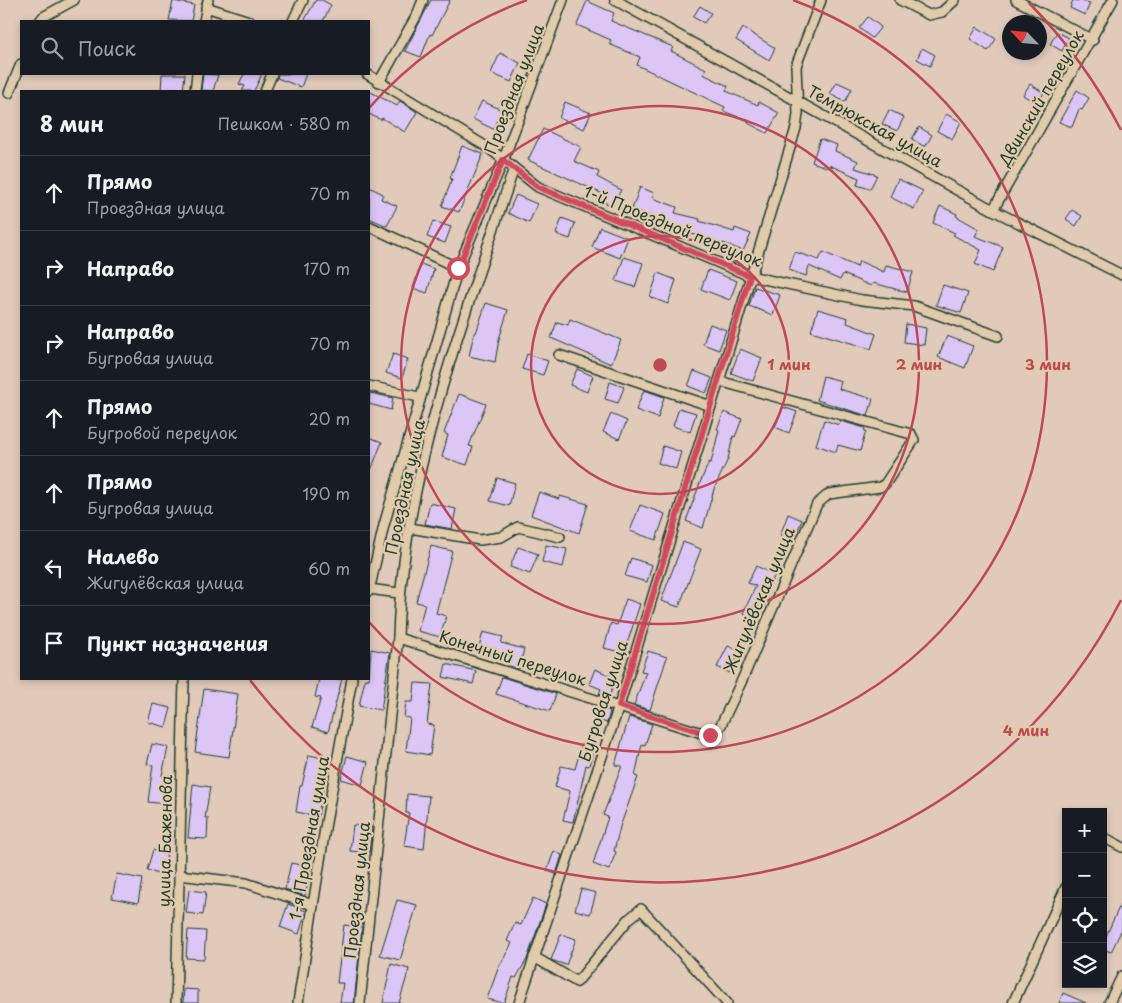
<!DOCTYPE html>
<html lang="ru">
<meta charset="utf-8">
<style>
body{margin:0;font-family:"Playpen Sans",sans-serif;background:#20242c;color:#f1f3f6}
.controls{position:absolute;right:15px;bottom:15px;display:grid;overflow:hidden;border-radius:0px;box-shadow:0 2px 8px #0003}
.controls button{width:45px;height:45px;display:grid;place-items:center;padding:0;border:0;border-bottom:1px solid #363941;background:#171b24;color:#f1f3f6;font:25px sans-serif}
.compass{position:absolute;left:1002px;top:15px;width:45px;height:45px;border-radius:50%;background:#171b24;box-shadow:0 2px 8px #0003;rotate:296deg}
.stop{position:absolute;width:15px;height:15px;margin:-11px;border:4px solid #d1495b;border-radius:50%;background:#fff}
.stop.end{background:#d1495b;border-color:#fff;box-shadow:0 1px 5px #0008}
.list{margin:0;padding:0;list-style:none}
h2{display:flex;justify-content:space-between;align-items:center;height:65px;margin:0;padding:0 20px;font-size:21px}
h2 small{font-size:16px;font-weight:400;color:#9ea1a6}
.list li{display:grid;grid-template-columns:32px 1fr auto;gap:15px;align-items:center;box-sizing:border-box;height:75px;padding:0 20px;border-top:1px solid #363941}
.list b{display:block;font-size:19px;white-space:nowrap}
.list p{margin:0;font-size:16px;white-space:nowrap;color:#9ea1a6}
.list em{font-size:16px;font-style:normal;color:#9ea1a6}
.icon{flex:none;width:28px;height:28px;fill:none;stroke:currentColor;stroke-width:2;stroke-linecap:round;stroke-linejoin:round}
.map{position:relative;flex:none;width:1122px;height:1003px;overflow:hidden}
.search{position:absolute;background:#171b24;box-shadow:0 2px 8px #0003;left:20px;top:20px;width:350px;height:55px;display:flex;align-items:center;gap:12px;box-sizing:border-box;padding:0 18px;border-radius:0px;color:#9ea1a6;font-size:19px}
.panel{position:absolute;background:#171b24;box-shadow:0 2px 8px #0003;left:20px;top:90px;width:350px;height:590px;border-radius:0px}
.map>svg:first-child{display:block}
.building{fill:#dcc6f6;stroke:#1f3d34}
.lines{fill:none;stroke-linecap:round;stroke-linejoin:round}
.street-casing{stroke:#1f3d34;stroke-width:12}
.street{stroke:#e2cbab;stroke-width:9}
.route{stroke:#d1495b;stroke-width:6}
.ring{fill:none;stroke:#bf4857;stroke-width:2.5}
.labels{text-anchor:middle;stroke-width:4.5;stroke-linejoin:round;paint-order:stroke}
.street-label{font-size:16px;fill:#1f3d34;stroke:#e2cbab}
.centre{fill:#bf4857;stroke:#e2cbab;stroke-width:2.5}
.ring-label{font-size:15px;text-anchor:middle;font-weight:bold;fill:#bf4857;stroke:#e2cbab;stroke-width:4.5;stroke-linejoin:round;paint-order:stroke}
</style>
<div class="map">
<svg width="1122" height="1003" viewBox="0 0 1122 1003">
<rect width="100%" height="100%" fill="#e1caba"/>
<filter id="ink" filterUnits="userSpaceOnUse"><feTurbulence type="fractalNoise" baseFrequency=".02" numOctaves="2"/><feDisplacementMap in="SourceGraphic" scale="10" xChannelSelector="R" yChannelSelector="G"/><feConvolveMatrix kernelMatrix="1 2 1 2 8 2 1 2 1" color-interpolation-filters="sRGB"/></filter>
<g filter="url(#ink)">
<g class="building">
<polygon points="316,0 322,0 331,5 323,21 304,21"/>
<polygon points="431,0 450,0 432,35 430,34 421,57 405,51"/>
<polygon points="1073,0 1090,3 1085,15 1070,8"/>
<polygon points="173,1 194,5 191,21 169,20"/>
<polygon points="587,1 614,13 611,21 673,47 671,51 706,69 703,74 728,86 726,91 758,105 759,102 779,113 767,133 748,123 749,121 723,111 725,107 637,65 640,57 609,44 611,40 577,25"/>
<polygon points="700,6 711,13 704,23 693,17"/>
<polygon points="868,17 881,27 872,38 859,28"/>
<polygon points="977,27 996,39 988,51 970,39"/>
<polygon points="743,28 775,48 769,60 736,40"/>
<polygon points="1057,32 1069,38 1062,51 1050,44"/>
<polygon points="922,48 935,55 930,66 917,59"/>
<polygon points="500,53 520,63 511,82 491,73"/>
<polygon points="162,74 185,74 183,91 161,91"/>
<polygon points="203,74 218,75 213,91 201,90"/>
<polygon points="244,74 262,74 254,91 242,91 245,86 239,84"/>
<polygon points="278,74 306,74 301,87 277,78"/>
<polygon points="837,82 852,89 845,102 830,94"/>
<polygon points="1030,84 1044,93 1037,104 1023,95"/>
<polygon points="1077,90 1089,98 1082,110 1079,109 1072,127 1059,122"/>
<polygon points="369,91 397,106 400,101 417,112 405,132 382,118 381,120 369,114"/>
<polygon points="482,101 502,110 493,129 473,119"/>
<polygon points="565,102 591,113 584,129 559,118"/>
<polygon points="889,110 904,117 897,131 882,124"/>
<polygon points="946,114 961,122 952,139 937,131"/>
<polygon points="919,127 932,135 925,147 912,139"/>
<polygon points="543,129 581,147 574,161 599,172 597,177 621,190 612,206 600,200 603,194 528,160"/>
<polygon points="820,139 837,145 835,151 858,161 855,168 877,175 870,189 857,185 859,178 829,165 829,168 812,162"/>
<polygon points="462,146 483,154 459,212 442,206 452,179 450,178"/>
<polygon points="898,179 923,191 914,209 890,197"/>
<polygon points="369,187 383,194 381,199 397,206 387,226 369,218"/>
<polygon points="640,187 654,193 652,198 677,207 675,213 700,219 699,221 734,232 735,228 751,234 743,251 723,243 722,246 705,241 706,237 676,231 677,227 632,209"/>
<polygon points="516,195 537,204 529,223 508,213"/>
<polygon points="940,206 957,214 956,216 979,229 975,236 1003,247 993,272 975,264 981,250 953,235 955,233 933,223"/>
<polygon points="1072,210 1082,216 1076,226 1066,219"/>
<polygon points="562,218 575,223 570,239 556,234"/>
<polygon points="433,221 451,227 445,243 427,237"/>
<polygon points="600,227 628,238 620,258 592,247"/>
<polygon points="795,252 819,260 823,252 857,267 859,261 884,272 886,265 913,272 907,292 873,283 871,286 843,274 840,280 809,266 806,276 789,270"/>
<polygon points="624,257 643,263 635,287 616,281"/>
<polygon points="421,264 434,269 427,293 413,288"/>
<polygon points="708,270 737,281 730,300 701,289"/>
<polygon points="658,273 676,280 668,304 650,297"/>
<polygon points="943,285 968,293 961,313 936,305"/>
<polygon points="755,287 780,295 773,315 749,306"/>
<polygon points="486,303 508,310 499,339 495,362 469,356 474,333 476,333"/>
<polygon points="818,309 848,318 847,323 876,334 871,349 811,331"/>
<polygon points="570,319 621,340 611,364 551,338 557,322 568,325"/>
<polygon points="710,324 726,330 719,350 703,344"/>
<polygon points="906,324 926,328 924,345 904,342"/>
<polygon points="947,336 973,346 965,368 938,357"/>
<polygon points="740,349 762,358 753,381 731,373"/>
<polygon points="393,354 408,359 402,378 386,373"/>
<polygon points="527,354 548,361 543,375 522,369"/>
<polygon points="577,369 593,376 587,392 570,385"/>
<polygon points="694,371 712,378 706,393 688,386"/>
<polygon points="823,376 841,381 839,389 873,399 868,416 817,400"/>
<polygon points="610,382 624,387 618,403 605,399"/>
<polygon points="644,390 664,397 658,418 636,410"/>
<polygon points="370,393 393,398 391,410 369,404"/>
<polygon points="459,394 486,404 469,446 473,447 467,465 442,457 448,435 444,433"/>
<polygon points="783,407 797,412 789,433 775,427"/>
<polygon points="679,408 696,413 690,432 673,426"/>
<polygon points="724,412 742,419 735,437 733,436 728,459 714,489 703,528 686,521 700,483 709,462 711,463 719,430 717,429"/>
<polygon points="611,414 627,421 619,439 603,432"/>
<polygon points="824,420 839,425 840,421 865,428 864,430 866,431 860,451 838,445 836,452 816,445"/>
<polygon points="369,437 382,442 369,475"/>
<polygon points="663,446 681,452 676,469 658,463"/>
<polygon points="497,478 515,483 509,506 490,501"/>
<polygon points="539,492 559,499 560,496 588,504 579,533 531,515"/>
<polygon points="430,503 456,509 452,529 425,524"/>
<polygon points="640,505 665,514 656,540 630,531"/>
<polygon points="788,514 802,520 793,541 780,536"/>
<polygon points="683,542 701,549 679,607 661,601"/>
<polygon points="546,545 567,549 563,567 542,562"/>
<polygon points="431,546 452,551 436,613 446,616 440,637 418,631 425,604 416,602"/>
<polygon points="518,547 538,554 530,574 510,567"/>
<polygon points="631,558 652,565 647,582 625,576"/>
<polygon points="756,566 775,575 764,596 768,598 757,620 743,613 756,586 748,583"/>
<polygon points="626,599 640,604 624,653 604,648 611,623 617,625"/>
<polygon points="483,632 503,637 501,643 524,649 519,669 507,665 508,661 502,660 503,658 478,651"/>
<polygon points="728,646 740,651 730,673 717,667"/>
<polygon points="371,649 390,653 381,710 359,706 365,679 369,679"/>
<polygon points="648,651 667,657 650,710 634,705 646,672 641,671"/>
<polygon points="446,664 476,671 473,684 443,677"/>
<polygon points="595,669 616,678 609,697 599,694 601,689 589,684"/>
<polygon points="502,677 556,694 550,711 496,694"/>
<polygon points="319,679 342,679 328,732 312,727 321,698 315,697"/>
<polygon points="415,683 432,684 427,724 434,725 430,755 406,751 410,718 404,717 406,702 413,702"/>
<polygon points="204,689 238,694 229,757 195,752"/>
<polygon points="153,704 171,708 166,727 148,722"/>
<polygon points="596,706 610,711 607,723 592,718"/>
<polygon points="629,717 652,724 645,745 642,744 635,776 638,777 620,827 614,851 616,852 609,870 593,864 608,817 603,815 622,766 615,765"/>
<polygon points="152,744 168,747 162,776 169,777 166,804 148,802 153,765 147,764"/>
<polygon points="582,744 594,747 589,766 586,765 573,822 563,820 570,791 555,787 561,766 575,769"/>
<polygon points="309,755 327,759 320,789 323,790 318,816 296,812 300,786 302,786"/>
<polygon points="347,756 368,762 362,785 341,779"/>
<polygon points="193,784 210,787 205,818 208,818 207,839 188,838"/>
<polygon points="407,794 429,796 424,849 404,846 409,813 406,813"/>
<polygon points="353,825 372,827 369,853 350,851"/>
<polygon points="153,850 167,855 161,875 147,870"/>
<polygon points="554,851 562,855 556,874 547,871"/>
<polygon points="291,863 311,867 305,896 285,889"/>
<polygon points="117,874 142,879 138,903 112,898"/>
<polygon points="581,889 596,893 590,914 575,910"/>
<polygon points="189,890 206,892 203,915 186,913"/>
<polygon points="533,898 546,904 527,959 516,978 513,977 504,1003 487,999 498,969 512,943 507,941 515,923 521,925"/>
<polygon points="397,900 417,905 400,960 380,955"/>
<polygon points="1122,901 1122,929 1111,952 1103,949 1103,935 1106,936"/>
<polygon points="288,904 306,911 299,934 280,927"/>
<polygon points="344,925 362,927 354,1003 340,1003 343,983 337,983"/>
<polygon points="188,930 206,931 204,959 186,958"/>
<polygon points="561,934 576,939 566,965 551,960"/>
<polygon points="391,964 409,969 399,1003 383,1003"/>
<polygon points="184,989 198,990 198,1003 183,1003"/>
<polygon points="1063,993 1086,1003 1059,1003"/>
</g>
<g class="lines">
<g class="street-casing">
<g id="street">
<polyline points="615,0 993,210 1122,275"/>
<polyline points="900,0 929,15 942,12 955,0"/>
<polyline points="1016,0 1093,40"/>
<polyline points="206,7 249,21"/>
<polyline points="40,21 43,17 74,0"/>
<polyline points="204,21 208,0"/>
<polyline points="293,21 303,0"/>
<polyline points="367,74 490,149 538,187 750,276 862,300 914,306 998,336"/>
<polyline points="379,82 417,15 423,0"/>
<polyline points="195,91 197,74"/>
<polyline points="265,91 272,74"/>
<polyline points="9,93 21,64"/>
<polyline points="993,210 1113,0"/>
<polyline points="369,226 458,268"/>
<polyline points="719,381 796,128 798,114 796,66 821,0"/>
<polyline points="369,386 419,397"/>
<polyline points="410,528 480,540 501,537 518,527 560,537"/>
<polyline points="369,589 399,593"/>
<polyline points="369,591 384,525 458,268 503,161 563,0"/>
<polyline points="398,638 705,734 715,733 721,725 743,678 817,504 829,494 880,487 885,484 914,440 911,434 719,381 711,406 559,355"/>
<polyline points="1103,837 1122,847"/>
<polyline points="179,875 246,883 313,905"/>
<polyline points="534,957 577,982 629,919 641,909 727,1003"/>
<polyline points="176,1003 184,679"/>
<polyline points="298,1003 325,828 352,679"/>
<path d="M360 1003 398 638C402 476 464 320 514 168"/>
<polyline points="519,1003 619,706 711,406"/>
<polyline points="1013,1003 1066,887"/>
<polyline points="1109,1003 1122,976"/>
</g>
</g>
<use href="#street" class="street"/>
</g>
</g>
<g class="lines" filter="url(#ink)">
<polyline class="route" points="458,268 503,160 538,187 750,276 619,706 710,735"/>
</g>
<g class="ring">
<circle cx="660" cy="365" r="129"/>
<circle cx="660" cy="365" r="259"/>
<path d="M369 108A388 388 0 0 1 527 0M793 0A388 388 0 1 1 369 622"/>
<path d="M1121 600A517 517 0 0 1 250 680M1029 3A517 517 0 0 1 1121 130"/>
</g>
<g class="labels">
<g class="street-label">
<text transform="translate(514 89) rotate(-69)" y="6">Проездная улица</text>
<text transform="translate(1041 98) rotate(-60)" y="6">Двинский переулок</text>
<text transform="translate(875 126) rotate(29)" y="6">Темрюкская улица</text>
<text transform="translate(673 226) rotate(22)" y="6">1-й Проездной переулок</text>
<text transform="translate(405 487) rotate(-78)" y="6">Проездная улица</text>
<text transform="translate(759 600) rotate(-67)" y="6">Жигулёвская улица</text>
<text transform="translate(513 658) rotate(17)" y="6">Конечный переулок</text>
<text transform="translate(603 701) rotate(-72)" y="6">Бугровая улица</text>
<text transform="translate(309 838) rotate(-80)" y="6">1-я Проездная улица</text>
<text transform="translate(165 841) rotate(-89)" y="6">улица Баженова</text>
<text transform="translate(357 890) rotate(-84)" y="6">Проездная улица</text>
</g>
</g>
<circle cx="660" cy="365" r="8" class="centre"/>
<g class="ring-label">
<text x="789" y="370">1 мин</text>
<text x="919" y="370">2 мин</text>
<text x="1048" y="370">3 мин</text>
<text x="1026" y="736">4 мин</text>
</g>
</svg>
<div class="controls">
<button>+</button>
<button>−</button>
<button><svg class="icon" aria-label="locate" viewBox="0 0 24 24"><circle cx="12" cy="12" r="6"/><path d="M12 2v4M12 18v4M2 12h4M18 12h4"/></svg></button>
<button><svg class="icon" aria-label="layers" viewBox="0 0 24 24"><path d="M12 4l9 5-9 5-9-5zM3 14l9 5 9-5"/></svg></button>
</div>
<svg class="compass" viewBox="-18 -18 36 36"><path d="M0-13l5 13h-10z" fill="#e53935"/><path d="M0 13l5-13h-10z" fill="#9ea1a6"/></svg>
<div class="stop" style="left:458px;top:268px"></div>
<div class="stop end" style="left:710px;top:735px"></div>
<div class="search"><svg class="icon" aria-label="search" viewBox="0 0 24 24"><circle cx="10" cy="10" r="6"/><path d="M15 15l6 6"/></svg>Поиск</div>
<section class="panel">
<h2>8 мин<small>Пешком · 580 m</small></h2>
<ul class="list">
<li><svg class="icon" aria-label="ahead" viewBox="0 0 24 24"><path d="M12 20V5M6 11l6-6 6 6"/></svg><div><b>Прямо</b><p>Проездная улица</p></div><em>70 m</em></li>
<li><svg class="icon" aria-label="right" viewBox="0 0 24 24"><path d="M7 20v-9h11M14 6l5 5-5 5"/></svg><div><b>Направо</b></div><em>170 m</em></li>
<li><svg class="icon" aria-label="right" viewBox="0 0 24 24"><path d="M7 20v-9h11M14 6l5 5-5 5"/></svg><div><b>Направо</b><p>Бугровая улица</p></div><em>70 m</em></li>
<li><svg class="icon" aria-label="ahead" viewBox="0 0 24 24"><path d="M12 20V5M6 11l6-6 6 6"/></svg><div><b>Прямо</b><p>Бугровой переулок</p></div><em>20 m</em></li>
<li><svg class="icon" aria-label="ahead" viewBox="0 0 24 24"><path d="M12 20V5M6 11l6-6 6 6"/></svg><div><b>Прямо</b><p>Бугровая улица</p></div><em>190 m</em></li>
<li><svg class="icon" aria-label="left" viewBox="0 0 24 24"><path d="M17 20v-9H6M10 6l-5 5 5 5"/></svg><div><b>Налево</b><p>Жигулёвская улица</p></div><em>60 m</em></li>
<li><svg class="icon" aria-label="arrive" viewBox="0 0 24 24"><path d="M6 21V4h12l-3 4 3 4H6"/></svg><div><b>Пункт назначения</b></div></li>
</ul>
</section>
</div>
